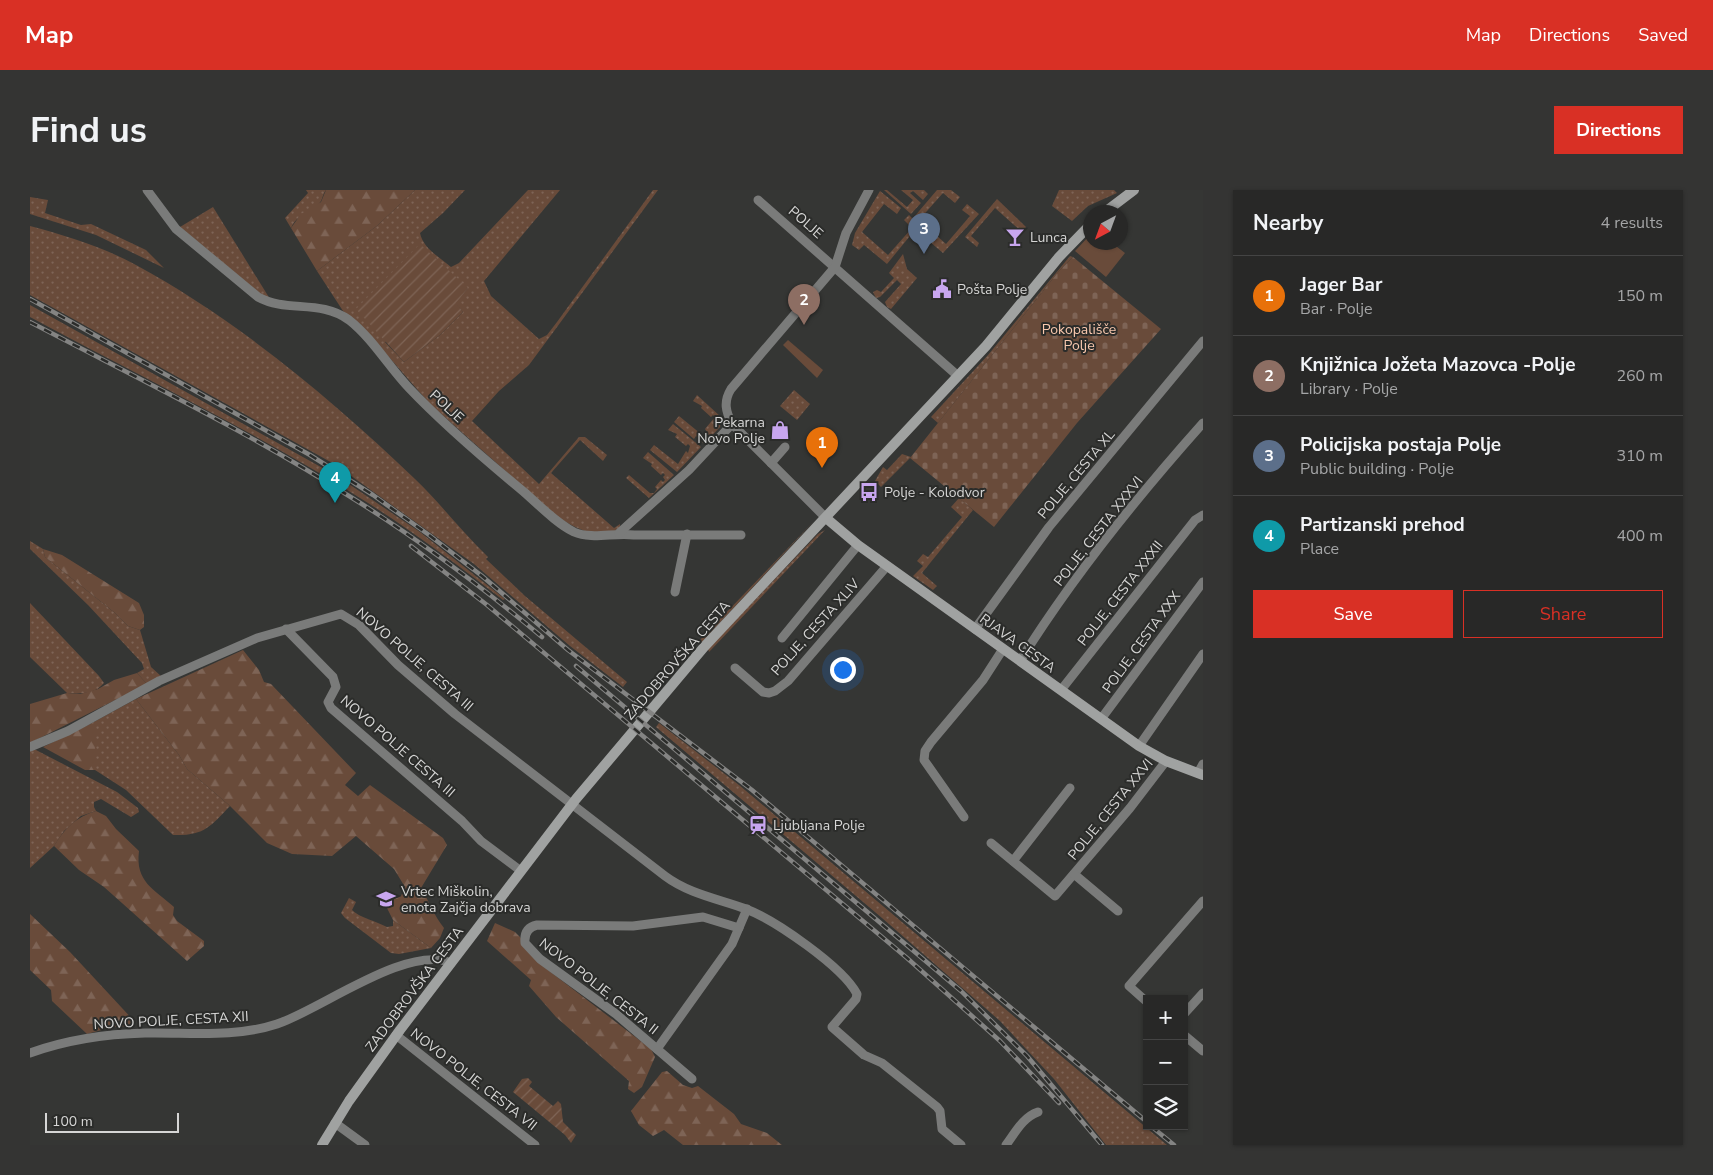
<!DOCTYPE html>
<meta charset="utf-8">
<style>
body{margin:0;font-family:"Nunito Sans",sans-serif;background:#343433;color:#f1f3f6}
.controls{position:absolute;right:15px;bottom:15px;display:grid;overflow:hidden;border-radius:0px;box-shadow:0 1px 4px #0004}
.controls button{width:45px;height:45px;display:grid;place-items:center;padding:0;border:0;border-bottom:1px solid #444;background:#282827;color:#f1f3f6;font:25px sans-serif}
.compass{position:absolute;left:1053px;top:15px;width:45px;height:45px;border-radius:50%;background:#282827;box-shadow:0 1px 4px #0004;rotate:221deg}
.scale{position:absolute;left:15px;bottom:12px;width:134px;box-sizing:border-box;padding-left:5px;border:2px solid #d6d6d5;border-top:0;font-size:14px;line-height:18px;white-space:nowrap;color:#d6d6d5;-webkit-text-stroke:4px #2b2c2a;paint-order:stroke}
.you{position:absolute;left:812px;top:479px;width:18px;height:18px;margin:-12px;border:4px solid #fff;border-radius:50%;background:#1a73e8;box-shadow:0 0 0 8px #1a73e833}
.badge{display:grid;place-items:center;width:32px;height:32px;border-radius:50%;background:#d93025;color:#fff;font-size:16px;font-weight:700}
.pin{position:absolute;translate:-50% -41px;filter:drop-shadow(0 1px 2px #0008)}
.pin::after{content:'';position:absolute;top:26px;width:18px;height:15px;background:inherit;clip-path:polygon(0 0,100% 0,50% 100%)}
.list{margin:0;padding:0;list-style:none}
h2{display:flex;justify-content:space-between;align-items:center;height:65px;margin:0;padding:0 20px;font-size:21px}
h2 small{font-size:16px;font-weight:400;color:#a5a6a7}
.list li{display:grid;grid-template-columns:32px 1fr auto;gap:15px;align-items:center;box-sizing:border-box;height:80px;padding:0 20px;border-top:1px solid #444}
.list b{display:block;font-size:19px;white-space:nowrap}
.list p{margin:0;font-size:16px;white-space:nowrap;color:#a5a6a7}
.list em{font-size:16px;font-style:normal;color:#a5a6a7}
.actions{display:flex;gap:10px;padding:15px 20px}
.actions a{flex:1;padding:11px 0;border:1px solid #d93025;border-radius:0px;text-align:center;font-size:18px;color:#d93025}
.actions .main{background:#d93025;color:#fff}
.icon{flex:none;width:28px;height:28px;fill:none;stroke:currentColor;stroke-width:2;stroke-linecap:round;stroke-linejoin:round}
.map{position:relative;flex:none;width:1173px;height:955px;overflow:hidden;border-radius:0px}
header{display:flex;align-items:center;gap:30px;box-sizing:border-box;height:70px;padding:0 25px;background:#d93025;color:#fff}
header strong{font-size:24px}
nav{display:flex;gap:28px;margin-inline-start:auto;font-size:18px}
.intro{display:flex;align-items:center;justify-content:space-between;box-sizing:border-box;height:120px;padding:0 30px}
h1{margin:0;font-size:35px}
.button{padding:12px 22px;border-radius:0px;background:#d93025;color:#fff;font-size:18px;font-weight:700}
main{display:flex;gap:30px;padding:0 30px}
aside{flex:1;background:#282827;border-radius:0px;box-shadow:0 1px 4px #0004}
.map>svg:first-child{display:block}
.grass{fill:url(#grass-dots);fill-rule:evenodd}
.forest{fill:url(#forest-firs)}
.cemetery{fill:url(#cemetery-stones)}
.park{fill:#694b3a}
.garden{fill:url(#garden-furrows)}
.lines{fill:none;stroke-linecap:round;stroke-linejoin:round}
.street{stroke:#7a7b7a;stroke-width:9}
.secondary{stroke:#a0a2a1;stroke-width:10}
.rail-casing{stroke:#848483;stroke-width:4.5}
.rail{stroke:#2b2c2a;stroke-width:2.5;stroke-dasharray:8;stroke-linecap:butt}
.labels{text-anchor:middle;stroke-width:4;stroke-linejoin:round;paint-order:stroke}
.street-label{font-size:14px;fill:#d6d6d5;stroke:#2b2c2a}
.poi-label{font-size:14px;fill:#d6d6d5;stroke:#2b2c2a;text-anchor:start}
.park-label{font-size:14px;fill:#f8c8ae;stroke:#2b2c2a}
</style>
<header>
<strong>Map</strong>
<nav><a>Map</a><a>Directions</a><a>Saved</a></nav>
</header>
<div class="intro"><h1>Find us</h1><a class="button">Directions</a></div>
<main>
<div class="map">
<svg width="1173" height="955" viewBox="0 0 1173 955">
<defs>
<pattern id="grass-dots" width="8" height="8" patternUnits="userSpaceOnUse" patternTransform="scale(1.25)"><rect width="8" height="8" fill="#694b3a"/><path d="M2 2h.1M6 6h.1" fill="none" stroke="#7e6456" stroke-width="1.8" stroke-linecap="round"/></pattern>
<pattern id="forest-firs" width="22" height="20" patternUnits="userSpaceOnUse" patternTransform="scale(1.25)"><rect width="22" height="20" fill="#694b3a"/><path d="M5 1l3.5 6h-7zM16 11l3.5 6h-7z" fill="#7e6456"/></pattern>
<pattern id="cemetery-stones" width="16" height="16" patternUnits="userSpaceOnUse" patternTransform="scale(1.25)"><rect width="16" height="16" fill="#694b3a"/><path d="M2 7V4a2 2 0 0 1 4 0v3zM10 15v-3a2 2 0 0 1 4 0v3z" fill="#7e6456"/></pattern>
<pattern id="garden-furrows" width="10" height="10" patternUnits="userSpaceOnUse" patternTransform="scale(1.25)"><rect width="10" height="10" fill="#694b3a"/><path d="M-1 1l2-2M0 10L10 0M9 11l2-2" fill="none" stroke="#7e6456"/></pattern>
</defs>
<rect width="100%" height="100%" fill="#353634"/>
<g class="grass">
<path d="M276 0H296C293 4 293 7 291 11 286 20 269 21 261 38L255 28 278 3Z"/>
<path d="M385 0H435L413 23 390 43C393 58 409 67 421 77L429 73 498 0H530L454 91 461 106 509 149 517 145 527 132 623 0H628L499 175 469 201 442 231 509 294 549 247H555L577 265 573 271 550 250 521 283 584 338 590 334V337C572 354 541 336 525 325L400 214 330 134 313 121 287 81 348 35ZM438 98 425 113 433 122 410 145 374 172 355 152Z"/>
<polygon points="854,0 857,0 877,17 883,10 871,0 894,0 898,4 893,10 883,1 880,3 891,13 881,24"/>
<polygon points="907,0 921,0 930,7 925,13 913,3 889,30 916,54 940,26 932,20 937,14 949,24 913,63 886,40 886,36 889,32 884,27"/>
<polygon points="1029,0 1084,0 1087,3 1058,16 1042,31 1022,16"/>
<polygon points="850,1 871,18 867,24 854,14 832,42 858,65 882,38 874,30 879,25 886,32 882,39 884,41 857,74 834,55 829,60 822,55 825,43"/>
<polygon points="0,7 18,10 15,23 51,35 61,34 116,60 134,78 66,45 0,24"/>
<polygon points="967,9 996,37 992,42 965,18 941,46 949,53 947,57 935,47"/>
<polygon points="183,17 240,109 234,107 150,37"/>
<path d="M0 36C37 46 73 57 106 75 206 129 304 211 385 289 411 314 432 342 458 367L456 369 495 406 597 492 593 497 540 456 444 374 306 275 0 105Z"/>
<polygon points="873,64 877,79 887,88 861,119 857,117 855,112 871,94 867,90 850,107 846,108 843,102 847,100 851,102 864,88 859,83"/>
<polygon points="1040,66 1043,67 1029,81 908,233 901,227 958,165"/>
<path d="M0 115 307 286 390 342 475 409 473 410C429 376 385 343 338 313 230 244 113 188 0 127Z"/>
<polygon points="764,200 780,214 767,230 750,216"/>
<polygon points="667,205 691,227 690,237 674,254 666,246 664,249 644,232 649,226 671,244 674,245 677,242 675,239 685,227 683,225 681,227 671,218 672,216 663,211"/>
<polygon points="643,234 671,257 647,282 620,260 624,255 648,274 656,261 658,263 660,256 658,254 656,256 645,247 647,244 638,240"/>
<polygon points="618,262 644,285 619,308 596,288 599,285 620,303 624,303 627,299 625,297 631,290 633,292 635,290 633,287 635,285 633,283 631,285 621,276 622,274 613,268"/>
<polygon points="872,264 881,267 851,297 845,291 853,277 857,280"/>
<polygon points="929,308 943,320 892,383 907,396 903,400 883,386 893,376 887,371 893,364 898,367 932,327 921,317"/>
<polygon points="784,331 672,452 667,453"/>
<polygon points="795,340 679,462 678,459 788,344"/>
<polygon points="0,351 13,359 15,367 85,423 98,436 110,440 121,477 132,487 117,494 107,483 114,479 112,473 58,415 0,359"/>
<path d="M0 413 69 486 74 493C65 504 51 504 37 503L0 467Z"/>
<path d="M106 509 149 565 157 579 200 616C180 637 174 646 143 645L96 600 65 580 60 534Z"/>
<polygon points="629,533 709,595 1137,955 1076,955 1024,889 970,831 852,728 626,537"/>
<polygon points="0,560 6,560 87,602 108,618 109,622 101,627 71,609 64,612 64,617 66,621 51,626 34,641 24,656 0,678"/>
<path d="M319 708 326 712 322 720C330 728 346 731 357 737L363 736V730L401 758 369 764 361 763 315 728 311 723Z"/>
</g>
<g class="forest">
<polygon points="296,0 385,0 348,35 287,81 261,38 271,24 291,12"/>
<polygon points="13,359 32,365 109,413 114,425 114,437 110,440 98,436 85,423 15,367"/>
<path d="M213 460 229 480 234 492 241 494 326 583 315 595 328 606 340 595 413 648 417 655 391 698C399 711 404 726 414 738L410 748 401 758 363 730 357 718 362 710 371 706 375 697 364 679 326 646 302 666 262 664 237 653 200 616 157 579 149 565 106 509Z"/>
<polygon points="107,483 117,494 0,553 0,514 37,503 50,504 68,499 84,490"/>
<polygon points="60,534 65,538 65,580 55,580 13,557"/>
<path d="M66 621 76 626 86 639 109 661C105 692 124 699 144 717L143 725 147 731 174 751V756L157 771 74 697 49 680 24 656C35 638 46 627 66 621Z"/>
<polygon points="0,724 40,762 105,832 102,836 82,837 57,844 22,811 21,800 0,780"/>
<polygon points="465,733 485,742 492,749 494,758 514,777 621,859 625,867 612,897 604,903 598,899 599,891 526,827 499,796 501,790 457,751"/>
<polygon points="637,881 653,895 662,898 668,896 704,924 711,934 737,943 752,955 653,955 634,940 623,946 609,935 601,921 632,882"/>
</g>
<polygon class="cemetery" points="1043,67 1131,139 1047,233 964,337 880,268 1029,81"/>
<g class="park">
<polygon points="1060,45 1060,52 1082,53 1095,63 1076,87 1045,61"/>
<polygon points="758,150 793,180 787,188 753,155"/>
</g>
<g class="garden">
<polygon points="390,54 438,98 426,113 433,122 410,145 374,172 326,119"/>
<polygon points="498,888 502,892 499,896 523,916 528,911 531,914 533,932 546,945 541,953 535,945 483,902 492,889"/>
</g>
<g class="lines">
<g class="street">
<path d="M117 0 146 39 228 107C257 123 290 109 319 130 342 148 359 177 379 198 414 235 454 269 494 302 509 315 526 333 544 342 562 350 585 342 604 345H711"/>
<polyline points="728,10 928,186"/>
<polyline points="741,273 755,257"/>
<path d="M796 328 702 234C696 222 693 212 701 199L805 77 816 43 839 0"/>
<polyline points="589,343 659,280 702,234"/>
<polyline points="645,402 657,344"/>
<polyline points="256,439 303,487 306,497 298,512 301,518 432,631 451,651 491,681"/>
<polyline points="945,439 1019,337 1173,151"/>
<polyline points="752,448 828,355"/>
<path d="M990 471C1043 386 1107 307 1173 233"/>
<polyline points="705,478 733,502 739,503 745,501 758,491 857,376"/>
<polyline points="1031,500 1165,330 1173,325"/>
<polyline points="1071,529 1173,392"/>
<polyline points="1109,556 1173,464"/>
<path d="M0 557 38 541 129 491 227 448 311 424 329 435 368 475 425 524 635 686C659 704 689 709 716 719 745 730 813 777 827 804L826 809 802 837 834 865 852 873 907 917 910 921 912 939 931 955"/>
<polyline points="1168,583 1173,574"/>
<polyline points="934,627 894,570 895,561 901,552 953,490 973,459"/>
<polyline points="961,653 1025,706 1100,618 1136,571"/>
<polyline points="983,671 1040,598"/>
<polyline points="1044,684 1088,721"/>
<polyline points="1117,812 1099,796 1173,711"/>
<polyline points="1154,824 1173,803"/>
<polyline points="366,845 505,955"/>
<polyline points="1154,845 1173,861"/>
<polyline points="627,859 702,754 717,719"/>
<path d="M0 863C36 850 76 844 115 843 158 842 205 848 247 834 290 820 377 754 421 773"/>
<path d="M662 889 586 824 510 769 495 753C494 743 498 737 507 735L603 736 673 727 709 738"/>
<polyline points="305,933 335,955"/>
<path d="M976 955C985 943 993 927 1008 922"/>
</g>
<g class="secondary">
<polyline points="1075,22 1104,0"/>
<polyline points="796,328 828,355 1109,556 1136,571 1173,585"/>
<polyline points="292,955 319,911 370,840 546,609 600,545 674,457 956,156 1029,67 1060,35"/>
</g>
<g class="rail-casing">
<g id="rail">
<polyline points="0,109 280,265 343,305 399,345 452,386 538,460 722,600 1117,932"/>
<path d="M0 132C107 188 217 241 319 306 387 348 451 396 512 447"/>
<polyline points="381,356 457,415 877,768 970,851 1029,913"/>
<polyline points="546,476 931,801 997,866 1072,955"/>
<polyline points="1121,936 1144,955"/>
</g>
</g>
<use href="#rail" class="rail"/>
</g>
<defs>
<g id="bar-bare" transform="scale(1.5)"><path d="M-6-5H6L.8 .8V4.5H3.5V6h-7V4.5H-.8V.8Z" fill="#c8a6ef" stroke="#2b2c2a" stroke-width="2.5" paint-order="stroke"/></g>
<g id="civic-bare" transform="scale(1.5)"><path d="M-.6-6.5H3V-4.5H.6V-3L4-1V1h2V6H-6V1h2V-1L-.6-3ZM-1.2 2.5V6h2.4V2.5Z" fill="#c8a6ef" stroke="#2b2c2a" stroke-width="2.5" paint-order="stroke"/></g>
<g id="shop-bare" transform="scale(1.5)"><path d="M-5-2.5h2.3a2.7 3.5 0 0 1 5.4 0H5L5.5 6h-11ZM-1.5-2.5h3a1.5 2.3 0 0 0-3 0Z" fill="#c8a6ef" stroke="#2b2c2a" stroke-width="2.5" paint-order="stroke"/></g>
<g id="bus-bare" transform="scale(1.5)"><path d="M-5-6H5V4H4V6H2V4H-2V6H-4V4H-5ZM-3.5-4V0h7V-4ZM-3.5 1.2v1.5H-2V1.2ZM2 1.2v1.5H3.5V1.2Z" fill="#c8a6ef" stroke="#2b2c2a" stroke-width="2.5" paint-order="stroke"/></g>
<g id="station-bare" transform="scale(1.5)"><path d="M-3-6H3Q5-6 5-4V2Q5 4 3 4L4.5 6H3L1.5 4h-3L-3 6H-4.5L-3 4Q-5 4-5 2V-4Q-5-6-3-6ZM-3.5-4v3h7v-3ZM-3.5 1v1.5H-2V1ZM2 1v1.5H3.5V1Z" fill="#c8a6ef" stroke="#2b2c2a" stroke-width="2.5" paint-order="stroke"/></g>
<g id="school-bare" transform="scale(1.5)"><path d="M0-5L7-2L0 1L-7-2ZM-4 1L0 2.5L4 1V4Q0 6-4 4Z" fill="#c8a6ef" stroke="#2b2c2a" stroke-width="2.5" paint-order="stroke"/></g>
</defs>
<g fill-rule="evenodd">
<use href="#bar-bare" x="985" y="47"/>
<use href="#civic-bare" x="912" y="99"/>
<use href="#shop-bare" x="750" y="240"/>
<use href="#bus-bare" x="839" y="302"/>
<use href="#station-bare" x="728" y="635"/>
<use href="#school-bare" x="356" y="709"/>
</g>
<g class="labels">
<g class="street-label">
<text transform="translate(776 32) rotate(41)" y="5">POLJE</text>
<text transform="translate(417 216) rotate(43)" y="5">POLJE</text>
<text transform="translate(1046 284) rotate(-50)" y="5">POLJE, CESTA XL</text>
<text transform="translate(1068 341) rotate(-52)" y="5">POLJE, CESTA XXXVI</text>
<text transform="translate(1090 403) rotate(-52)" y="5">POLJE, CESTA XXXII</text>
<text transform="translate(785 437) rotate(-48)" y="5">POLJE, CESTA XLIV</text>
<text transform="translate(1111 452) rotate(-54)" y="5">POLJE, CESTA XXX</text>
<text transform="translate(988 453) rotate(36)" y="5">RJAVA CESTA</text>
<text transform="translate(385 469) rotate(41)" y="5">NOVO POLJE, CESTA III</text>
<text transform="translate(647 470) rotate(-49)" y="5">ZADOBROVŠKA CESTA</text>
<text transform="translate(368 556) rotate(41)" y="5">NOVO POLJE CESTA III</text>
<text transform="translate(1080 619) rotate(-51)" y="5">POLJE, CESTA XXVI</text>
<text transform="translate(569 796) rotate(38)" y="5">NOVO POLJE, CESTA II</text>
<text transform="translate(384 799) rotate(-53)" y="5">ZADOBROVŠKA CESTA</text>
<text transform="translate(141 830) rotate(-3)" y="5">NOVO POLJE, CESTA XII</text>
<text transform="translate(444 889) rotate(38)" y="5">NOVO POLJE, CESTA VII</text>
</g>
<g class="poi-label">
<text x="1000" y="52">Lunca</text>
<text x="927" y="104">Pošta Polje</text>
<text x="735" y="237" text-anchor="end">Pekarna<tspan x="735" dy="16">Novo Polje</tspan></text>
<text x="854" y="307">Polje - Kolodvor</text>
<text x="743" y="640">Ljubljana Polje</text>
<text x="371" y="706">Vrtec Miškolin,<tspan x="371" dy="16">enota Zajčja dobrava</tspan></text>
</g>
<g class="park-label">
<text x="1049" y="144">Pokopališče<tspan x="1049" dy="16">Polje</tspan></text>
</g>
</g>
</svg>
<div class="controls">
<button>+</button>
<button>−</button>
<button><svg class="icon" aria-label="layers" viewBox="0 0 24 24"><path d="M12 4l9 5-9 5-9-5zM3 14l9 5 9-5"/></svg></button>
</div>
<svg class="compass" viewBox="-18 -18 36 36"><path d="M0-13l5 13h-10z" fill="#e53935"/><path d="M0 13l5-13h-10z" fill="#a5a6a7"/></svg>
<div class="scale">100 m</div>
<div class="you"></div>
<div class="pin badge" style="left:792px;top:278px;background:#e8710a">1</div>
<div class="pin badge" style="left:774px;top:135px;background:#8d6e63">2</div>
<div class="pin badge" style="left:894px;top:64px;background:#5c6f8a">3</div>
<div class="pin badge" style="left:305px;top:313px;background:#0f9aa8">4</div>
</div>
<aside>
<h2>Nearby<small>4 results</small></h2>
<ul class="list">
<li><span class="badge" style="background:#e8710a">1</span><div><b>Jager Bar</b><p>Bar · Polje</p></div><em>150 m</em></li>
<li><span class="badge" style="background:#8d6e63">2</span><div><b>Knjižnica Jožeta Mazovca -Polje</b><p>Library · Polje</p></div><em>260 m</em></li>
<li><span class="badge" style="background:#5c6f8a">3</span><div><b>Policijska postaja Polje</b><p>Public building · Polje</p></div><em>310 m</em></li>
<li><span class="badge" style="background:#0f9aa8">4</span><div><b>Partizanski prehod</b><p>Place</p></div><em>400 m</em></li>
</ul>
<div class="actions"><a class="main">Save</a><a>Share</a></div>
</aside>
</main>
